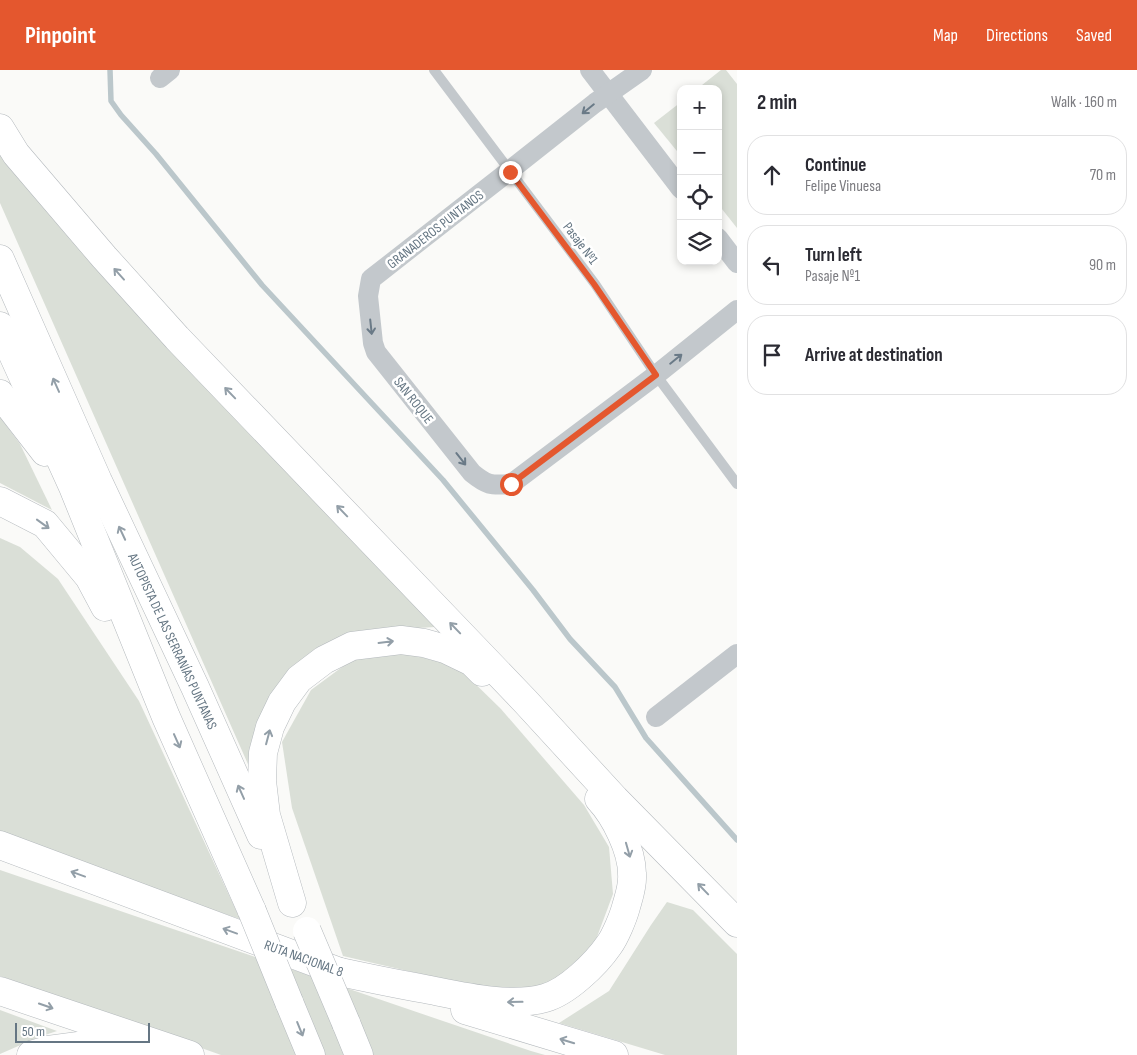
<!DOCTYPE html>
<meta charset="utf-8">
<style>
body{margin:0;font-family:"Sofia Sans Condensed",sans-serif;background:#f7f7f7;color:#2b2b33}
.controls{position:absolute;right:15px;top:15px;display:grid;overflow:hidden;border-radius:10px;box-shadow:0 2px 8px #0003}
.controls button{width:45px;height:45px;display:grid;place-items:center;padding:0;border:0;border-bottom:1px solid #e1e1e2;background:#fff;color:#2b2b33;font:25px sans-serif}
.scale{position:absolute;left:15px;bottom:12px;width:135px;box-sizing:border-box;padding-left:5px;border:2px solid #657683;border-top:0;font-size:14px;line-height:18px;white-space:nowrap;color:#657683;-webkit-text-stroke:4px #fff;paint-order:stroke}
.stop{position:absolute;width:15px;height:15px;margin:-11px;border:4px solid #e4572e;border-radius:50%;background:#fff}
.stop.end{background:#e4572e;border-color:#fff;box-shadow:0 1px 5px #0008}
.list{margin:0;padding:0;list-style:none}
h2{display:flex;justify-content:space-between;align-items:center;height:65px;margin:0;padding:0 20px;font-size:21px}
h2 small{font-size:16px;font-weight:400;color:#7c7c81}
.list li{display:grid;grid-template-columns:32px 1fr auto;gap:15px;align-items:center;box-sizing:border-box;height:80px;margin:0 10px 10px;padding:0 10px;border:1px solid #e1e1e2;border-radius:20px}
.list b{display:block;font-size:19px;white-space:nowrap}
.list p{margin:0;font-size:16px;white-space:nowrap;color:#7c7c81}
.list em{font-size:16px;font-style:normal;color:#7c7c81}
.icon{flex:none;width:28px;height:28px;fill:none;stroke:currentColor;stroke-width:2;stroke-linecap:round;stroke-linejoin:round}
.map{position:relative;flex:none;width:737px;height:985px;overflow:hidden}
header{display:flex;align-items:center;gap:30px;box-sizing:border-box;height:70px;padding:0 25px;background:#e4572e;color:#fff}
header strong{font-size:24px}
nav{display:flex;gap:28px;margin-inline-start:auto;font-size:18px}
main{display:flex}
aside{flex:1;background:#fff}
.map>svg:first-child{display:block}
.green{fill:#dadfd7}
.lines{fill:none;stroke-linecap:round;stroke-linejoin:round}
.stream{stroke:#bbc7cb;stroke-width:5.5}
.highway-casing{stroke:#b4b9bd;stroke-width:29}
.lane{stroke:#c3c8cc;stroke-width:10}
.street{stroke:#c3c8cc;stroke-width:20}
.highway{stroke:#fff;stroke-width:28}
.highway-bridge-casing{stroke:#b4b9bd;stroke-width:29;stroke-linecap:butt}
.highway-bridge{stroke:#fff;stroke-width:28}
.oneway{stroke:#6a7a87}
.oneway2{stroke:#939fa8}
.route{stroke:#e4572e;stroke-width:6}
.labels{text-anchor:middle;stroke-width:5;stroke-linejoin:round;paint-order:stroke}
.street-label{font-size:14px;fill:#657683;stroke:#fff}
</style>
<header>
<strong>Pinpoint</strong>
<nav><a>Map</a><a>Directions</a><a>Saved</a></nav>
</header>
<main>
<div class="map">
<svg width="737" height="985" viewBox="0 0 737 985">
<rect width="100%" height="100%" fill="#fafaf8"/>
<g class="green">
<polygon points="721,0 726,0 737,14 737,158 718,134 718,19 697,19"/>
<polygon points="681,32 681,86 654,53"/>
<polygon points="0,79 72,166 435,557 370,561 327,576 280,611 254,667 251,701 0,133"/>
<polygon points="0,347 20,374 52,440 0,413"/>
<polygon points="0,468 20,477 58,509 139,631 240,849 45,783 0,761"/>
<polygon points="399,581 458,597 501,639 584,735 609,777 613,824 594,875 553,912 507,924 343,886 292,738 282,672 311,620 357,586"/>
<polygon points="0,800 531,981 545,985 221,985 0,906"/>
<polygon points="667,832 693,840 737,884 737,985 665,985 559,953 609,921 651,855"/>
<polygon points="0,940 57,961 39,967 0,984"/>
</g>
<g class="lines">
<polyline class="stream" points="110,0 111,31 121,45 156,84 262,215 443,410 533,520 570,569 615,617 646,668 737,770"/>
<g class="highway-casing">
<g id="highway">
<polyline points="0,58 16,84 104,187 177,268 525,631 615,729 737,853"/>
<polyline points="0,189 98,411 195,617 261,765"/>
<polyline points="0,256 73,417 166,647 252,841"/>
<polyline points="0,324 45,382"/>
<polyline points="0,431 45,454 89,507 105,537"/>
<polyline points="0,775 340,902"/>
<polyline points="292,833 266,745 262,711 263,683 270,657 282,632 299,609 324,590 352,576 401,570 424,573 445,579 472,592 482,602"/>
<path d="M340 902C368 908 397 914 425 919 461 926 510 938 545 928 567 922 596 894 609 875 615 867 623 848 626 837 629 826 633 816 632 804 632 780 615 746 599 729"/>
<polyline points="0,921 190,985"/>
<polyline points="289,932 311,985"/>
<polyline points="465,940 614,985"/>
<polyline points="346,953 359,985"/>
<polyline points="31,985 48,980 86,975 145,982"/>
</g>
</g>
<polyline class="lane" points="434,0 595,214 656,305 737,414"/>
<g class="street">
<polyline points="590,0 681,119"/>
<path d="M642 0 595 33 509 101 371 209 368 226 373 273 376 282 472 403C488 416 491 415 511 414L656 305 737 240"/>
<polyline points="160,8 170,0"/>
<polyline points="718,168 737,193"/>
<polyline points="656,647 737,584"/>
</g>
<use href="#highway" class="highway"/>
<g class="highway-bridge-casing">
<g id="highway-bridge">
<polyline points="252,841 289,932"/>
<polyline points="307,861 346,953"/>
</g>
</g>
<use href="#highway-bridge" class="highway-bridge"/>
</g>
<defs><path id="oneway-shaft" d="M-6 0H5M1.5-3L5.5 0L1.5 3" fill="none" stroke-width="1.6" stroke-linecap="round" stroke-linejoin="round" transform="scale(1.25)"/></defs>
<g class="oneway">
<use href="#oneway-shaft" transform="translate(588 39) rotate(141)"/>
<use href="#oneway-shaft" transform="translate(371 257) rotate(84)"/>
<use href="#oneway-shaft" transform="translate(676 289) rotate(-39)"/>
<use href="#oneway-shaft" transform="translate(461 389) rotate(52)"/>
</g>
<g class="oneway2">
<use href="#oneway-shaft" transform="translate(119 204) rotate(-132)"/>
<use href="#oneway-shaft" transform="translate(56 315) rotate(-114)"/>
<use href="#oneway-shaft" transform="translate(230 323) rotate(-134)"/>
<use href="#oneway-shaft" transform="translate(342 441) rotate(-134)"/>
<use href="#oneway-shaft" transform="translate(43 454) rotate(36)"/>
<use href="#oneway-shaft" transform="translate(122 463) rotate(-115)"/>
<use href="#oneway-shaft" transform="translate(455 558) rotate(-134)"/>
<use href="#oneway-shaft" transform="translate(386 572) rotate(-7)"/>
<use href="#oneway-shaft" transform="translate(268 667) rotate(-75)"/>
<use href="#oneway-shaft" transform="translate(177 671) rotate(66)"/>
<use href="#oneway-shaft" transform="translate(241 722) rotate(-114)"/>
<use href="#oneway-shaft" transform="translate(628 780) rotate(74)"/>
<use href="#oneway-shaft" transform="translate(78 804) rotate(-160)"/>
<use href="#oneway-shaft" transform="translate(703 819) rotate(-134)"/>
<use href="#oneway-shaft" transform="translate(230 861) rotate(-160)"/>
<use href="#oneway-shaft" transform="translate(515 932) rotate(179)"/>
<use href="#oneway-shaft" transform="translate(46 936) rotate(19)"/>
<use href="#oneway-shaft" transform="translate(300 959) rotate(68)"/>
<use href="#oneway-shaft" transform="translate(567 971) rotate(-163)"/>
</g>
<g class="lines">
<polyline class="route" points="510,102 594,214 656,305 511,414"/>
</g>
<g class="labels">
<g class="street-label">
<text transform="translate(435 159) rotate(-38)" y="5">GRANADEROS PUNTANOS</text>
<text transform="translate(581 173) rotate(53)" y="5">Pasaje Nº1</text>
<text transform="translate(414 330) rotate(52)" y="5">SAN ROQUE</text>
<text transform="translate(173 571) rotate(65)" y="5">AUTOPISTA DE LAS SERRANÍAS PUNTANAS</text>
<text transform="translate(304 888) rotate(20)" y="5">RUTA NACIONAL 8</text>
</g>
</g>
</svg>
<div class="controls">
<button>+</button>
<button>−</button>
<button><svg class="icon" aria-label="locate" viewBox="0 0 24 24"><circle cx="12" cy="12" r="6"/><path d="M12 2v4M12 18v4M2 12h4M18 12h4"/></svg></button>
<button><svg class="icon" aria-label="layers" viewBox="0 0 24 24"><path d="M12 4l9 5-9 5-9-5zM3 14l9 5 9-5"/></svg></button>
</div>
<div class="scale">50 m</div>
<div class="stop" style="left:511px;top:414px"></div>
<div class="stop end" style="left:510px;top:102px"></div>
</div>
<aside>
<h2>2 min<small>Walk · 160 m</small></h2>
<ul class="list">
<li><svg class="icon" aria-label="ahead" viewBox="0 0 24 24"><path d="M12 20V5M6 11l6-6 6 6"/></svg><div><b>Continue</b><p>Felipe Vinuesa</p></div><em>70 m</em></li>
<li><svg class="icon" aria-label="left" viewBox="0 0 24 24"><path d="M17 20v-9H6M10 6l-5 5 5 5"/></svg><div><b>Turn left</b><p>Pasaje Nº1</p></div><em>90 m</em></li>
<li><svg class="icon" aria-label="arrive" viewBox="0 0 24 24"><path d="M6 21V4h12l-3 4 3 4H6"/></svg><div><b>Arrive at destination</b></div></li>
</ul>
</aside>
</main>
